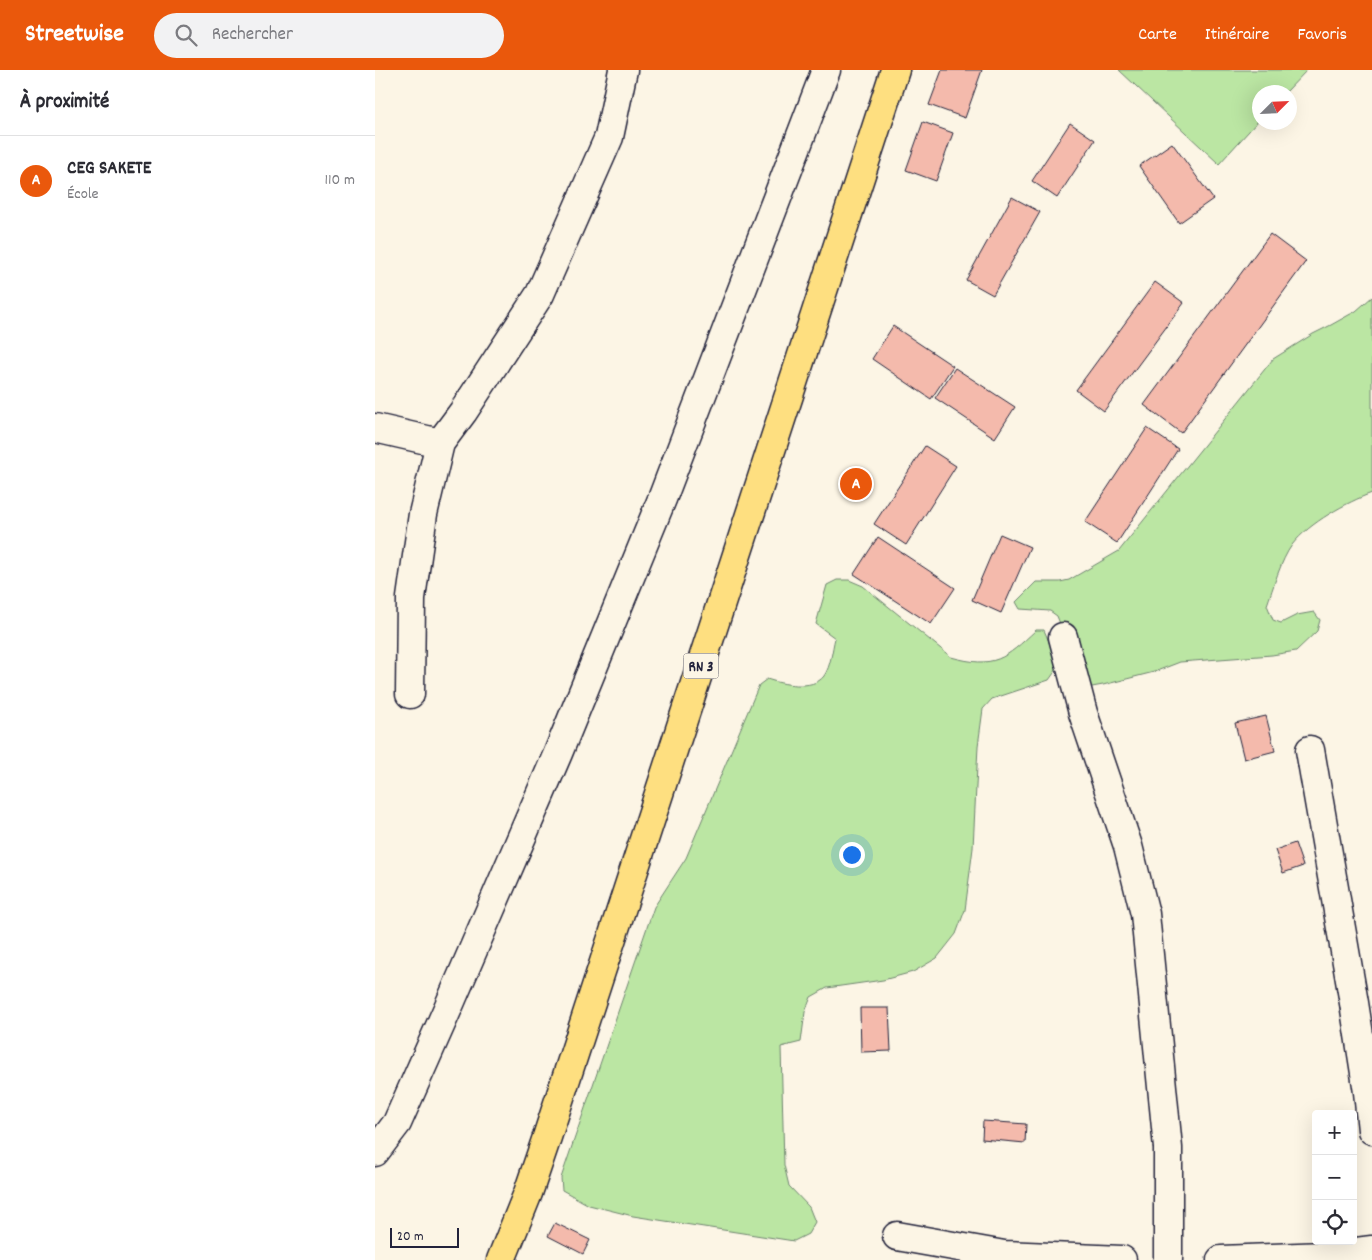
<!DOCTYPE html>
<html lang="fr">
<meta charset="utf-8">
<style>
body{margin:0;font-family:Dekko,sans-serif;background:#f2f2f3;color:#2b2b33}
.controls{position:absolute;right:15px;bottom:15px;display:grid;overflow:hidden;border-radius:5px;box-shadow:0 5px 20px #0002}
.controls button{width:45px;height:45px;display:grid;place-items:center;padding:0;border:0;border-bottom:1px solid #e1e1e2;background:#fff;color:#2b2b33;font:25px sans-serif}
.compass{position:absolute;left:877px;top:15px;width:45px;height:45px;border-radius:50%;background:#fff;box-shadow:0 5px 20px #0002;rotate:66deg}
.scale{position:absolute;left:15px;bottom:12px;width:69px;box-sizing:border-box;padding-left:5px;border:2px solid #22223b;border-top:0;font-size:14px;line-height:18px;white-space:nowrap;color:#22223b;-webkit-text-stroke:4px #fcf5e5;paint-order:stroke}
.you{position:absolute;left:476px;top:784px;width:18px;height:18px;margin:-12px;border:4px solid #fff;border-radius:50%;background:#1a73e8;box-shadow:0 0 0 8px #1a73e833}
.badge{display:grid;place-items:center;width:32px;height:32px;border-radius:50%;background:#ea580c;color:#fff;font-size:16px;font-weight:700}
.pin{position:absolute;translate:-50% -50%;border:2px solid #fff;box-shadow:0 1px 5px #0006}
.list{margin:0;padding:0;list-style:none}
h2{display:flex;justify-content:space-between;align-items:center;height:65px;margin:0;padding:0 20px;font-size:21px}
h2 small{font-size:16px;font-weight:400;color:#7c7c81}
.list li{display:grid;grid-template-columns:32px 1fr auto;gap:15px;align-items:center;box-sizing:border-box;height:90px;padding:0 20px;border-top:1px solid #e1e1e2}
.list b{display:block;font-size:19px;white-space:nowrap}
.list p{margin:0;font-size:16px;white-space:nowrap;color:#7c7c81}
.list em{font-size:16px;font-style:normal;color:#7c7c81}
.icon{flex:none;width:28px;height:28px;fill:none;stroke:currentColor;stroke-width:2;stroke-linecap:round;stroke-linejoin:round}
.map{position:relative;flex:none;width:997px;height:1190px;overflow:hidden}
header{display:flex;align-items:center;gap:30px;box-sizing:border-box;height:70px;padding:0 25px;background:#ea580c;color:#fff}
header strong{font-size:24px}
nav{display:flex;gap:28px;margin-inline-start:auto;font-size:18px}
.search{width:350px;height:45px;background:#f2f2f3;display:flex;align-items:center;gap:12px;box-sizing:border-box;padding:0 18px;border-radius:28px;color:#7c7c81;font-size:19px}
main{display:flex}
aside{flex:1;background:#fff}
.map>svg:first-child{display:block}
.green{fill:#bbe6a3;stroke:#6e846f}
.building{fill:#f4baac;stroke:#22223b}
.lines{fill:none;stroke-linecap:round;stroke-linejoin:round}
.street-casing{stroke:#22223b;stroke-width:31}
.primary-casing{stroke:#22223b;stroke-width:31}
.street{stroke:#fcf5e5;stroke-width:28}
.primary{stroke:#fedf80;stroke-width:28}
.labels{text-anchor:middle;stroke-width:4;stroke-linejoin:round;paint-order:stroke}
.shield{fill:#fcf5e5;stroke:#63616e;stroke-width:1}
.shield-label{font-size:15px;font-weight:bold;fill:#22223b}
</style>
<header>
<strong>Streetwise</strong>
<div class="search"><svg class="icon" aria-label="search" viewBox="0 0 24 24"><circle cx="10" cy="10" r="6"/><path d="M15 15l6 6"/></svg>Rechercher</div>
<nav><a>Carte</a><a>Itinéraire</a><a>Favoris</a></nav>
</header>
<main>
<aside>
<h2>À proximité<small></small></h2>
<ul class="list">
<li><span class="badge">A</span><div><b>CEG SAKETE</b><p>École</p></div><em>110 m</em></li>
</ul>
</aside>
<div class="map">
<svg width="997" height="1190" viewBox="0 0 997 1190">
<rect width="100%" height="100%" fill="#fcf5e5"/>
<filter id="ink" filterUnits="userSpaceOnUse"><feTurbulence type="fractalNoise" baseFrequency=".02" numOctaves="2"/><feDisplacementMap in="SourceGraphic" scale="10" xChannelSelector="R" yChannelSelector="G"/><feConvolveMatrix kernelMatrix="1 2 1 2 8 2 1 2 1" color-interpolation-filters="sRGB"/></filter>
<g filter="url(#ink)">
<g class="green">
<polygon points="744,0 932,0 911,22 884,22 884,50 844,94"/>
<path d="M997 227V423C972 432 934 453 917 475 906 490 898 518 892 535L898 550 906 553 922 545 939 542 945 550 942 561 921 581 897 585 805 592 779 602 728 615 717 617C698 598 692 570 682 546L675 541 645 539 641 532 661 512H685L694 510 744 481 898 289 938 264 956 255 981 241Z"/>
<path d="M462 510H474L488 516 576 587C620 599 630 589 661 560H669L684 596 674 610 617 629 608 639 603 676 598 778 590 840 581 864 562 888 538 902 508 910 452 918 436 927 430 942 426 972 406 977 409 1095 414 1116 434 1137 440 1152 433 1164 419 1171 258 1146 214 1135 187 1120 186 1108 279 837 311 788 384 615 392 609C406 614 438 621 449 606 456 596 457 580 460 568L441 554 452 515Z"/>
</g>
<g class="building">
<polygon points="567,0 607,0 590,48 554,35"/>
<polygon points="548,52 578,63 561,111 531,100"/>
<polygon points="695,53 720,70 682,128 657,111"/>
<polygon points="797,73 838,129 804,153 764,96"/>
<polygon points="637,127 665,142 618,225 591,210"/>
<polygon points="895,164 931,191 806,363 769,335"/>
<polygon points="780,212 809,233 729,341 701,320"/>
<polygon points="518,256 578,296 556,329 497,289"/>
<polygon points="580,298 640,337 620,368 560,328"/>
<polygon points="772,358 803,379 742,473 710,452"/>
<polygon points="550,376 581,396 531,475 499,454"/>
<polygon points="625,464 655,477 626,543 597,530"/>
<polygon points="503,467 580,518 556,554 479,504"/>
<polygon points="891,646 900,681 869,689 860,653"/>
<polygon points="920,773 928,796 908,803 900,780"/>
<polygon points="485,938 514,938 516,981 486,982"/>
<polygon points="608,1051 651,1054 650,1073 607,1069"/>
<polygon points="180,1153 215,1170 208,1184 173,1166"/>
</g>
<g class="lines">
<g class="street-casing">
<g id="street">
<polyline points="0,358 65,373"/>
<polyline points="688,567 708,643 753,776 770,844 793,1078 793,1190"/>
<polyline points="35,624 36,528 48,444 65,373 88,342 165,224 234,67 248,0"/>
<polyline points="935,680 979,933 993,1022 997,1060"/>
<polyline points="0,1082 22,1053 73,938 183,683 287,429 451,0"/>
<polyline points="522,1166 629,1185 747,1190"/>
<polyline points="846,1190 950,1186 997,1180"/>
</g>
</g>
<g class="primary-casing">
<polyline id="primary" points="126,1190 153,1123 172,1067 520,0"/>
</g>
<use href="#street" class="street"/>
<use href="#primary" class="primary"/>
</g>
</g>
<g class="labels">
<rect class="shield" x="308.5" y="583.5" width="35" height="25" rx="4"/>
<g class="shield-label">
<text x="326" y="601">RN 3</text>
</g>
</g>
</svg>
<div class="controls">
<button>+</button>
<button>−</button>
<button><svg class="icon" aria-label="locate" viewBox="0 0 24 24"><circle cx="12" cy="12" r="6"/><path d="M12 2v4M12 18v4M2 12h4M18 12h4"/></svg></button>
</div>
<svg class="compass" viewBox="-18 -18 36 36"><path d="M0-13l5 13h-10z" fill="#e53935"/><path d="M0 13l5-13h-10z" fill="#7c7c81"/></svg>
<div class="scale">20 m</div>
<div class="you"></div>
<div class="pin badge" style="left:481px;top:414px">A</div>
</div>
</main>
